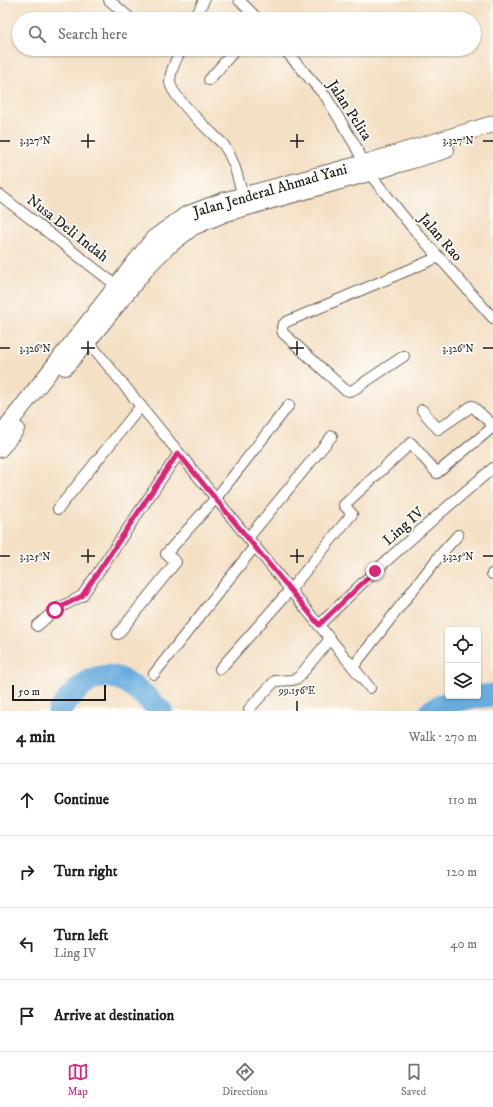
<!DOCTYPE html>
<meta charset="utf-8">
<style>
body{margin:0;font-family:"IM FELL DW Pica",serif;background:#f6f6f6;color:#202124}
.controls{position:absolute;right:12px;bottom:12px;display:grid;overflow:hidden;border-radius:4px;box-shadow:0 1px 3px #0004}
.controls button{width:36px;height:36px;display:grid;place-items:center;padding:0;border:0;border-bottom:1px solid #e0e0e0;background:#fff;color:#202124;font:20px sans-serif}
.scale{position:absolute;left:12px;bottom:10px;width:94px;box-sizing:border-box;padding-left:4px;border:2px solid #1c1c1c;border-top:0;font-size:11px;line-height:14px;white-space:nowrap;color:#1c1c1c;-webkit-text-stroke:3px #fdfcf7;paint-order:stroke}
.stop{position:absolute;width:12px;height:12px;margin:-9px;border:3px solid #db2777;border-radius:50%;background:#fff}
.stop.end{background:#db2777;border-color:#fff;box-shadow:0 1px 4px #0008}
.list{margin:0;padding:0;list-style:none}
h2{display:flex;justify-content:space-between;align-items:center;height:52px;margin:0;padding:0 16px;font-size:17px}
h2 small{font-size:13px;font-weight:400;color:#757577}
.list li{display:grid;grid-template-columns:26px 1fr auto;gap:12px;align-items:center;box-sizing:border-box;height:72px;padding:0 16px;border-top:1px solid #e0e0e0}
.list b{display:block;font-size:15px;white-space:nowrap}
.list p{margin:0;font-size:13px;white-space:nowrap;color:#757577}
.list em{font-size:13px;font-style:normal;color:#757577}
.icon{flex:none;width:22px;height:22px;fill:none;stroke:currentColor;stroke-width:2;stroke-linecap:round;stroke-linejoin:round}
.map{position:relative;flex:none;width:493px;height:711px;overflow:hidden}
.search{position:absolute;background:#fff;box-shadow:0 1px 3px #0004;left:12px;right:12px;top:12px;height:44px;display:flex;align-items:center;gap:10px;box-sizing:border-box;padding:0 14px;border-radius:22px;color:#757577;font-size:15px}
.sheet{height:340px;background:#fff}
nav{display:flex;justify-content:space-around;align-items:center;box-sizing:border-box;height:56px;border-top:1px solid #e0e0e0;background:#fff;font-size:11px;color:#757577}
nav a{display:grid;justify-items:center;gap:2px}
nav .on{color:#db2777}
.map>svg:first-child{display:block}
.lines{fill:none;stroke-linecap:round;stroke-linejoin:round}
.river{stroke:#68acde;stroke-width:23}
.street-casing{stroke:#686157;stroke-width:12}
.primary-casing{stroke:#686157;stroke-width:18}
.street{stroke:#fff;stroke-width:10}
.primary{stroke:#fff;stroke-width:16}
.route{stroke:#db2777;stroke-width:5}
.ticks{fill:none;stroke:#1c1c1c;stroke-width:1.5}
.labels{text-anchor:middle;stroke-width:3.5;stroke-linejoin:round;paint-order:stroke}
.street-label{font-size:15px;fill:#1c1c1c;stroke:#fdfcf7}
.ticks-label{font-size:10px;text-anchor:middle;fill:#1c1c1c;stroke:#fdfcf7;stroke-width:3.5;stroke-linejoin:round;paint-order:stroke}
</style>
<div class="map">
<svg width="493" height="711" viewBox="0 0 493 711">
<rect width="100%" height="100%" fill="#fdfcf7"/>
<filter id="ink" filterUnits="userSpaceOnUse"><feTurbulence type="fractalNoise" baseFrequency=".025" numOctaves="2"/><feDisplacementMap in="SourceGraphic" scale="8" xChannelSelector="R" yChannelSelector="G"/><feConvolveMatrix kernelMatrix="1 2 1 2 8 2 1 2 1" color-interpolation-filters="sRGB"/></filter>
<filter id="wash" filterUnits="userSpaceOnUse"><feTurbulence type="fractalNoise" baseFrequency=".012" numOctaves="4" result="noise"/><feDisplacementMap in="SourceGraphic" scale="16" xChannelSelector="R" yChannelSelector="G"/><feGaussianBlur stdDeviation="0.9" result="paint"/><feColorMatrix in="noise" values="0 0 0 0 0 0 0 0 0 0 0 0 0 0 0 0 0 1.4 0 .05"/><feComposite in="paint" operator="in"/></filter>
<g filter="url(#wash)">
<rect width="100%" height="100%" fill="#f4e0c5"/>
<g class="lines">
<g class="river">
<path d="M59 711C77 687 100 663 131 685 141 692 151 702 161 711"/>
<polyline points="431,711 447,703 467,698 493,695"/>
</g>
</g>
</g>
<g filter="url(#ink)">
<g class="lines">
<g class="street-casing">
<g id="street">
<polyline points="109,0 131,19"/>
<polyline points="239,0 258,19"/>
<polyline points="195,19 204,0"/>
<polyline points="170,49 180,53"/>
<path d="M181 49C177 58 170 70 170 81 169 95 212 133 223 144 235 160 237 177 243 196"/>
<polyline points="284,49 326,97 355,145 369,173 411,226 493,318"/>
<polyline points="209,80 236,49"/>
<polyline points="0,195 117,286"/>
<polyline points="88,341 370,688"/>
<path d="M404 356 353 390 349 391 344 389 283 333C281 327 282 325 286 322L439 257"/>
<polyline points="422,410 438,429 472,406 493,425"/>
<polyline points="58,509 141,406"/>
<polyline points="248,538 332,436"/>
<polyline points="492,574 493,573"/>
<polyline points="319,625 375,571 438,515 493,468"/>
<polyline points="37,626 55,610 82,596 179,453"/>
<polyline points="118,634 176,562 166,554 216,498 289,405"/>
<polyline points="353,667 440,555 458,535"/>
<polyline points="220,669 290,590 352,514 344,505 411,443 437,473 493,427"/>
<polyline points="154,674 255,546"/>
<polyline points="249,709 275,681 292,680 298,678 330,639"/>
</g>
</g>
<g class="primary-casing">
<g id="primary">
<polyline points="65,367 88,341 149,265 166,248 193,227 226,213 369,173 446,150"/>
<polyline points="0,435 154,238 186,215 223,201 365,163 493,124"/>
<polyline points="0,449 16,429"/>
</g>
</g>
<use href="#street" class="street"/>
<use href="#primary" class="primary"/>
</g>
</g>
<g class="lines" filter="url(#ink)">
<polyline class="route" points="55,610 82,596 178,453 319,625 375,571"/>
</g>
<path class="ticks" d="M88 134V148M297 134V148M0 141H10M81 141H95M290 141H304M483 141H493M88 341V355M297 341V355M0 348H10M81 348H95M290 348H304M483 348H493M88 549V563M297 549V563M0 556H10M81 556H95M290 556H304M483 556H493M297 701V711"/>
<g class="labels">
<g class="street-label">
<text transform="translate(350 110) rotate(57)" y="5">Jalan Pelita</text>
<text transform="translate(270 190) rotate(-16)" y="5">Jalan Jenderal Ahmad Yani</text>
<text transform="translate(68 228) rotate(38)" y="5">Nusa Deli Indah</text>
<text transform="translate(441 237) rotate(49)" y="5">Jalan Rao</text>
<text transform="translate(403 526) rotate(-42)" y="5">Ling IV</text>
</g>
</g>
<g class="ticks-label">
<text x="35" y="144">3.327°N</text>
<text x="458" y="144">3.327°N</text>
<text x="35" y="352">3.326°N</text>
<text x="458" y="352">3.326°N</text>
<text x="35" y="560">3.325°N</text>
<text x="458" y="560">3.325°N</text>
<text x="297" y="694">99.156°E</text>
</g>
</svg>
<div class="controls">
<button><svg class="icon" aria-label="locate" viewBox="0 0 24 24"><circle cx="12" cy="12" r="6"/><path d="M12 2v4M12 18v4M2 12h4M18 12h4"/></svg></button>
<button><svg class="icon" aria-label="layers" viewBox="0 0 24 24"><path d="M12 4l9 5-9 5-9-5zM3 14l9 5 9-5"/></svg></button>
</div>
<div class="scale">50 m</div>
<div class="stop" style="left:55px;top:610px"></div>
<div class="stop end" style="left:375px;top:571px"></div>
<div class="search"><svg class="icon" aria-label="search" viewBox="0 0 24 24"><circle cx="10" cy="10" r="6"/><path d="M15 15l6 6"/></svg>Search here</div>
</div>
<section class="sheet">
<h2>4 min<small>Walk · 270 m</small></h2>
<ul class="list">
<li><svg class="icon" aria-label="ahead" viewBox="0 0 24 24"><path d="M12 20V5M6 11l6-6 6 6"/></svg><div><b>Continue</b></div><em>110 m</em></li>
<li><svg class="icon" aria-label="right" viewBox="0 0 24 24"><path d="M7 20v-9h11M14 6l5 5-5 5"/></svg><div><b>Turn right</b></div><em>120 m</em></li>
<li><svg class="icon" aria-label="left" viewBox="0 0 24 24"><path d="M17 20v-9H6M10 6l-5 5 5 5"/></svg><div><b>Turn left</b><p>Ling IV</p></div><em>40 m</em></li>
<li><svg class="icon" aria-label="arrive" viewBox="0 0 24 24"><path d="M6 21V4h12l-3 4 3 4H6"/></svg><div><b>Arrive at destination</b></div></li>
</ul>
</section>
<nav>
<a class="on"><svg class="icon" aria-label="map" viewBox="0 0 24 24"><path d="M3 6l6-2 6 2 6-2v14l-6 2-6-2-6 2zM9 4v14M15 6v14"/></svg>Map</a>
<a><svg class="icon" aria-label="directions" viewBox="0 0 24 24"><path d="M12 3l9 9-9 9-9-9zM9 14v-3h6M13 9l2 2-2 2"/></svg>Directions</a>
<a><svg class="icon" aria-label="saved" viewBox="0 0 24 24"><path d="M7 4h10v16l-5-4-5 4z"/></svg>Saved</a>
</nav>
